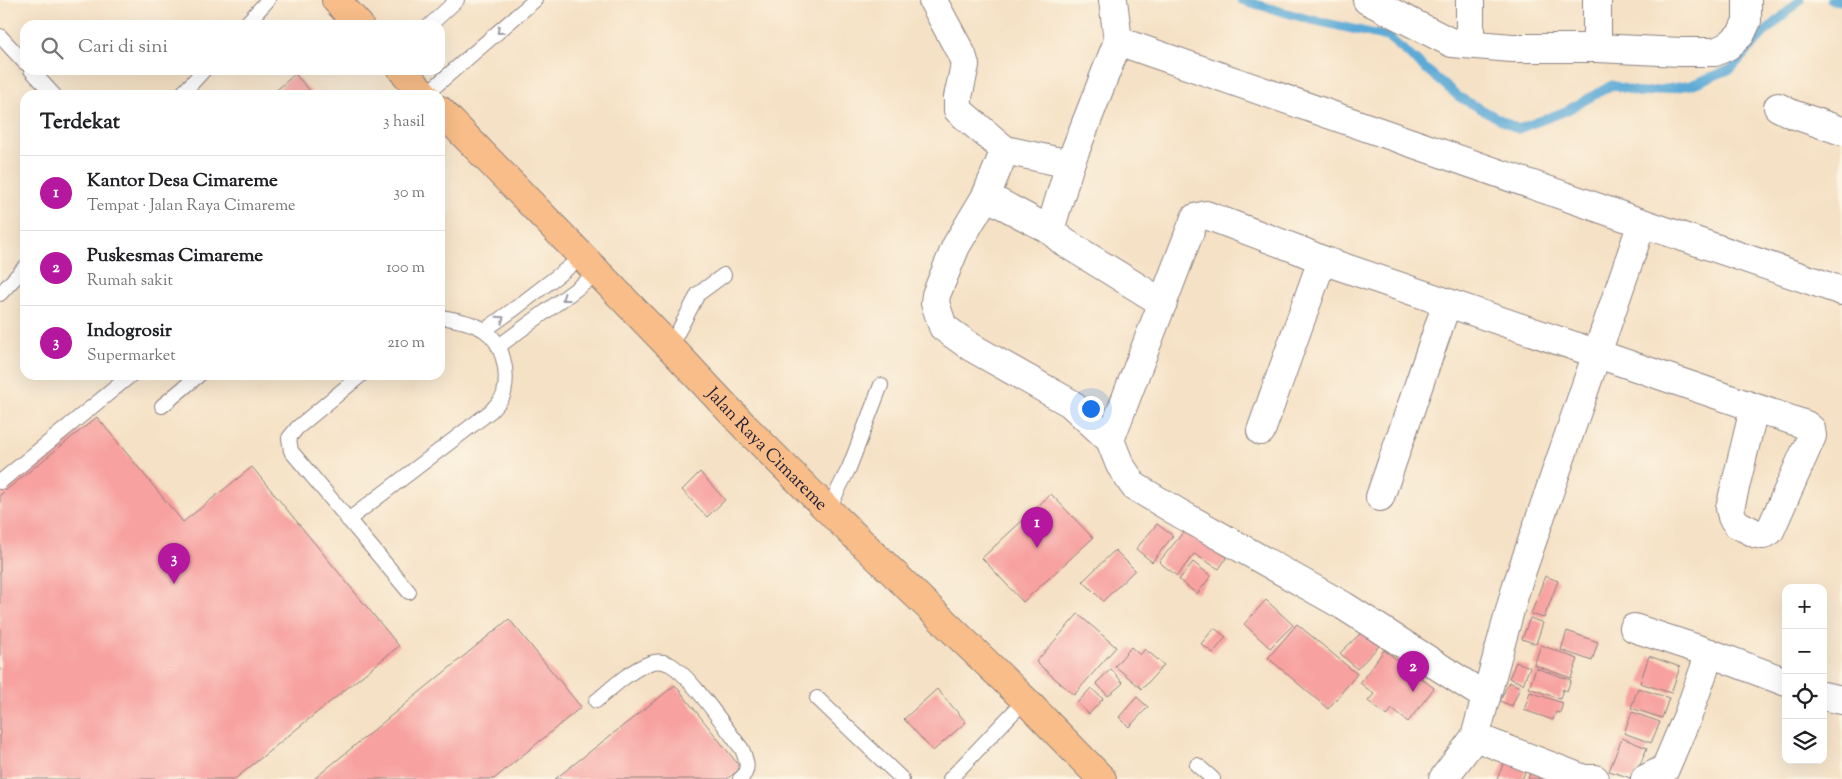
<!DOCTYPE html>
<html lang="id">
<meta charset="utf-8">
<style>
body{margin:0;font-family:"Sorts Mill Goudy",serif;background:#f6f6f6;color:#202124}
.controls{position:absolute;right:15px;bottom:15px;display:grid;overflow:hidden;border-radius:10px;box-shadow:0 5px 20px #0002}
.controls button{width:45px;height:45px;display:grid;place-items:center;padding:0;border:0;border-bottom:1px solid #e0e0e0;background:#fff;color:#202124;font:25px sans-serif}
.you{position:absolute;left:1090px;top:408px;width:18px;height:18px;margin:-12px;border:4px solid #fff;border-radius:50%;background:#1a73e8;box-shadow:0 0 0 8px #1a73e833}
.badge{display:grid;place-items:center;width:32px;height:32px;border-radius:50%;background:#b5179e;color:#fff;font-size:16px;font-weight:700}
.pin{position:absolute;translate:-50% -41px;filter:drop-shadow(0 1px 2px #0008)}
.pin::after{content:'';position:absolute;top:26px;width:18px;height:15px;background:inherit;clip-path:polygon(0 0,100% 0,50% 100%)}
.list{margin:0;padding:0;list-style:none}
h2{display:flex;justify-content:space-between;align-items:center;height:65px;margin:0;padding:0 20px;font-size:21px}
h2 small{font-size:16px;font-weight:400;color:#757577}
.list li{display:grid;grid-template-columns:32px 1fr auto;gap:15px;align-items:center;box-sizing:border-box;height:75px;padding:0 20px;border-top:1px solid #e0e0e0}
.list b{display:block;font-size:19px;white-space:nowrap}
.list p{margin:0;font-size:16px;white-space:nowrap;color:#757577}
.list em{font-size:16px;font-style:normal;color:#757577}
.icon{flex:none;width:28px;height:28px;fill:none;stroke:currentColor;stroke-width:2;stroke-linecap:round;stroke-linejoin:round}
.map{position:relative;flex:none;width:1842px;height:779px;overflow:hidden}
.search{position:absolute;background:#fff;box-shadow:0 5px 20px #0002;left:20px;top:20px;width:425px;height:55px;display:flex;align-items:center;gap:12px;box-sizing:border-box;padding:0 18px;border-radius:15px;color:#757577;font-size:19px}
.panel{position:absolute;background:#fff;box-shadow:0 5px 20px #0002;left:20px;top:90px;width:425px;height:290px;border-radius:15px}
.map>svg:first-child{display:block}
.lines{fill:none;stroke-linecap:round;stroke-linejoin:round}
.stream{stroke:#5daad6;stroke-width:9}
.building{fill:#f7a1a0}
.lane-casing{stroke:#8c8280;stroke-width:16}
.street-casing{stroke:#8c8280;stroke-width:30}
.highway-casing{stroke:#8c8280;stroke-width:30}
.lane{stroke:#fff;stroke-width:14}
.street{stroke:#fff;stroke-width:28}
.highway{stroke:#f8bd88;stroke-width:28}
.oneway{stroke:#9c9ca7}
.labels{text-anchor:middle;stroke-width:5;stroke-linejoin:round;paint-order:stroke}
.street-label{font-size:18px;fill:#22223b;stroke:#fcf5e5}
</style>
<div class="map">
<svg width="1842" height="779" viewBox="0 0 1842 779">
<rect width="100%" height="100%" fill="#fcf5e5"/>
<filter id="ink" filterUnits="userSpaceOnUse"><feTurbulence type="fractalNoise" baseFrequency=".02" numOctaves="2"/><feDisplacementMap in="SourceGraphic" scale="10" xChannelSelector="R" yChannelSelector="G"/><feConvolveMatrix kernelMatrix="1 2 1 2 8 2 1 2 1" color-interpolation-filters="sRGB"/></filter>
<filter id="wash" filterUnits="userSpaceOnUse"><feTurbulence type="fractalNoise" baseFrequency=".0096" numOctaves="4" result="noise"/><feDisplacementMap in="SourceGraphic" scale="20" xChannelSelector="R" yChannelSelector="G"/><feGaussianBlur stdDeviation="1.12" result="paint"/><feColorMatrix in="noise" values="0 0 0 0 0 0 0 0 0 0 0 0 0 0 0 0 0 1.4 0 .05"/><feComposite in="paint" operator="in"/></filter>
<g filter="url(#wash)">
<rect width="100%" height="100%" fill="#f5e1c5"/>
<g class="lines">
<g class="stream">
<polyline points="1241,0 1308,19 1388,37 1459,97 1518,129 1566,111 1612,85 1641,93 1691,85 1731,69 1763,34 1800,0"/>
<polyline points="1831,0 1842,1"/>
</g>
</g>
<g id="blocks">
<g class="building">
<polygon points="295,74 314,95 271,95"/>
<polygon points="97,417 183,522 252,467 399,646 235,779 0,779 0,495"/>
<polygon points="700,472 725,500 707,517 682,490"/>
<polygon points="1051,494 1093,538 1023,602 982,558"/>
<polygon points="1157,524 1173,536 1152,562 1136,549"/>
<polygon points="1185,530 1227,557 1219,569 1194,554 1177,576 1159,562"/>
<polygon points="1115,550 1135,570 1103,601 1083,581"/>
<polygon points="1193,562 1211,576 1197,594 1179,580"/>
<polygon points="1545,576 1558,581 1544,618 1531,614"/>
<polygon points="1266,600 1293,625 1270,648 1244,624"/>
<polygon points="1078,614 1116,647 1074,695 1036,662"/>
<polygon points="1530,618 1543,623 1536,644 1522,639"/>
<polygon points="509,619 581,707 494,779 314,779"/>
<polygon points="1297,624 1357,674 1328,709 1268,658"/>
<polygon points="1214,628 1226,637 1213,653 1201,644"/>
<polygon points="1365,629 1381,644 1357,669 1340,653"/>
<polygon points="1567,631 1598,642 1592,661 1561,650"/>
<polygon points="1541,645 1578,659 1571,678 1534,665"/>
<polygon points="1131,647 1140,655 1145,649 1164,665 1142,689 1115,666"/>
<polygon points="1384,650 1434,688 1408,722 1392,709 1387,716 1368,701 1374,694 1360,683"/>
<polygon points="1649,656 1680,667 1671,693 1640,683"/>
<polygon points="1516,662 1530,667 1523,684 1509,678"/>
<polygon points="1536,668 1571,680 1567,691 1563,689 1560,699 1529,688"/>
<polygon points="1111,669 1123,683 1108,696 1096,683"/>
<polygon points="1509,682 1520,687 1512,706 1500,701"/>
<polygon points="675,685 741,768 727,779 555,779"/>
<polygon points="1091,688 1103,699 1089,714 1077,703"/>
<polygon points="1638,688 1669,698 1662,718 1631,708"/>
<polygon points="937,689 966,722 933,751 904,719"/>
<polygon points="1530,692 1563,703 1560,713 1556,712 1553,720 1524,710"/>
<polygon points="1137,697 1148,707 1129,727 1119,717"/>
<polygon points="1632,712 1660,722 1651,743 1624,733"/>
<polygon points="1622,738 1647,748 1634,779 1609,771"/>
<polygon points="1505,760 1527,768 1522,779 1497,779"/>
<polygon points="1531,771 1552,779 1528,779"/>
</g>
</g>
</g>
<g filter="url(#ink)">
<use href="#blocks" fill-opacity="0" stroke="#8c8280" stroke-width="1"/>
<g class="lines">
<g class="lane-casing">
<g id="lane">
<polyline points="245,25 268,0"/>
<polyline points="430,25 457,0"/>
<polyline points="0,36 25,63"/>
<polyline points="31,70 54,95"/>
<polyline points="181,95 204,70"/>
<polyline points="425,95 535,0"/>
<polyline points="0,294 25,267"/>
<polyline points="485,330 517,307 582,257"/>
<polyline points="499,346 598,273"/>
<polyline points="670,347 698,294 724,275"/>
<polyline points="361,375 297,428 289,438 291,451 409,592"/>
<polyline points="162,406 199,375"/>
<polyline points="0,482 131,375"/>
<polyline points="828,510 849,468 881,385"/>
<path d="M348 520 491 411C495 406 503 399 504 393 509 372 503 342 484 330 472 322 454 319 440 317"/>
<polyline points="817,698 902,779"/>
<path d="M596 701C612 688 630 670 650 663 656 661 663 661 669 664 689 673 726 729 742 749 746 760 751 770 740 779"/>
<polyline points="1197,765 1213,779"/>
<polyline points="950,779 1025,700"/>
</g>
</g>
<g class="street-casing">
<g id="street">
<polyline points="1113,0 1118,41 1642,223 1517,585 1475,737 1443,779"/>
<polyline points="1367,0 1452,43 1512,48 1597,48 1681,52 1715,52 1728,46 1741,34 1747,21 1747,0"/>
<polyline points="1597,0 1597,48"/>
<polyline points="933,1 962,55 965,65 958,97 958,110 1005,150 986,196 956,246 936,295 935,303 943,327 971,347 1070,403 1110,440 1120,465 1134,486 1179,513 1344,606 1486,697"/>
<polyline points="1470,44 1470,0"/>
<polyline points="1778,107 1792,114 1842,131"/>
<polyline points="1005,150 1070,164 1118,41"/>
<polyline points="986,196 1050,230 1064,242 1163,303"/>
<polyline points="1642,223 1842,291"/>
<polyline points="1050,230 1070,164"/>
<polyline points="1261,431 1322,260"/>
<polyline points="1110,440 1195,218 1206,215 1299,250 1322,260 1806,425 1811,429 1812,436 1770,531 1763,535 1757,534 1737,524 1732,517 1730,508 1754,409"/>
<polyline points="1380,497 1447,303"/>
<polyline points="1634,628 1710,653 1786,682"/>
<polyline points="1823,696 1842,700"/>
<polyline points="1475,737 1584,779 1595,779"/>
<polyline points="1645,779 1665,769 1688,715 1710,653"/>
</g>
</g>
<g class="highway-casing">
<g id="highway">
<polyline points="336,0 359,25"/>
<polyline points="402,70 425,95"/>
<path id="s1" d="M440 110 670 347 746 428 828 510 1025 700 1102 779"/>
</g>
</g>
<use href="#lane" class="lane"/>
<use href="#street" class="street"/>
<use href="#highway" class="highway"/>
</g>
<defs><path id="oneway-chevron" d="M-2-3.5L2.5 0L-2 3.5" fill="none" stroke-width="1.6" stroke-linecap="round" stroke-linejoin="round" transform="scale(1.25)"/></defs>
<g class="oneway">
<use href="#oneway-chevron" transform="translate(500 31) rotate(139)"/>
<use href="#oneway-chevron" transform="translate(565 298) rotate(143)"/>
<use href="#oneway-chevron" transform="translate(501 319) rotate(-35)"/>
</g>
</g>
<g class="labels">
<g class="street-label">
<text dy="6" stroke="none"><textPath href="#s1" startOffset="471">Jalan Raya Cimareme</textPath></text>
</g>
</g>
</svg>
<div class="controls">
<button>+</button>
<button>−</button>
<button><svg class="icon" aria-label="locate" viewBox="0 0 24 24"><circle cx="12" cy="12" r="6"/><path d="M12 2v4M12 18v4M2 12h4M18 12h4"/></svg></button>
<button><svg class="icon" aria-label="layers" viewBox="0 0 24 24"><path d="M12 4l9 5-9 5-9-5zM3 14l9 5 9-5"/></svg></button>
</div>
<div class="you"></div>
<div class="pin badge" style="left:1037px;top:548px">1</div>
<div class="pin badge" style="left:1413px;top:692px">2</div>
<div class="pin badge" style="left:174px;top:584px">3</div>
<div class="search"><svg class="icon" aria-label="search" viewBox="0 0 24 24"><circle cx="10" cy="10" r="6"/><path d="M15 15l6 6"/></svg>Cari di sini</div>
<section class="panel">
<h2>Terdekat<small>3 hasil</small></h2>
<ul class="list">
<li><span class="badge">1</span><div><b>Kantor Desa Cimareme</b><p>Tempat · Jalan Raya Cimareme</p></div><em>30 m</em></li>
<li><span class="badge">2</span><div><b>Puskesmas Cimareme</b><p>Rumah sakit</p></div><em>100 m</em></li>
<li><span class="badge">3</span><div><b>Indogrosir</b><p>Supermarket</p></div><em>210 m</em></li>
</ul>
</section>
</div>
